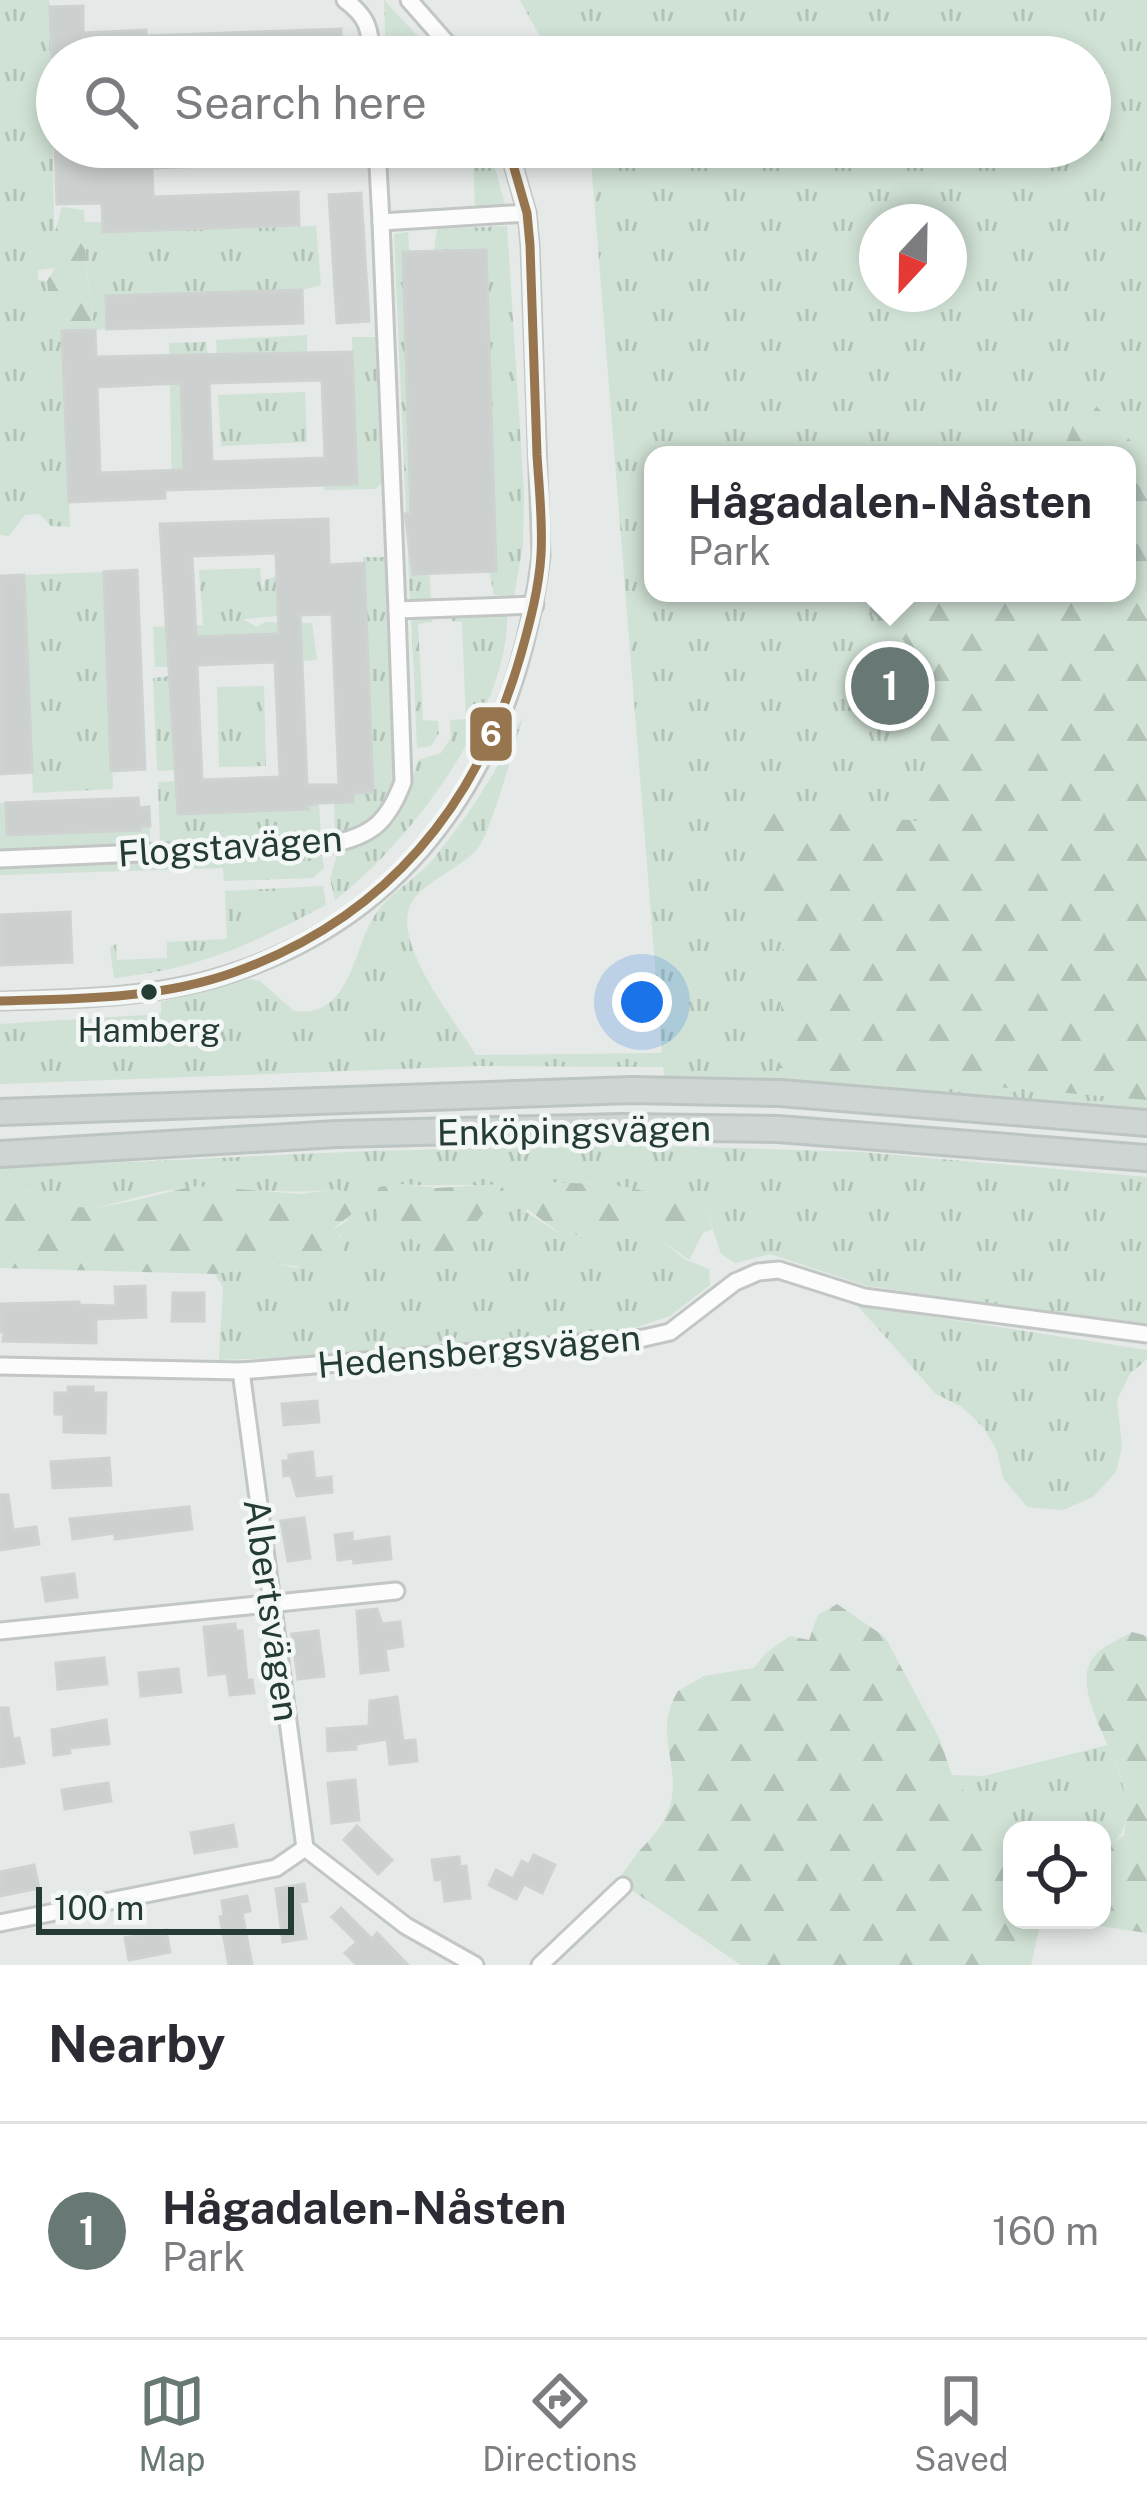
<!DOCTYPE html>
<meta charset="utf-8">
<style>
body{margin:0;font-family:"Public Sans",sans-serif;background:#f7f7f7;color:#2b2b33}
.controls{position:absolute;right:36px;bottom:36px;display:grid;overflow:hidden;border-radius:24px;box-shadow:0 6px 18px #0003}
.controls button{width:108px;height:108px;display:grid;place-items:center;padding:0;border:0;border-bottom:3px solid #e1e1e2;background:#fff;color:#2b2b33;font:60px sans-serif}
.compass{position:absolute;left:859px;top:204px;width:108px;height:108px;border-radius:50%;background:#fff;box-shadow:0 6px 18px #0003;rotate:202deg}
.scale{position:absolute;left:36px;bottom:30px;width:258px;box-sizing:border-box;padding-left:12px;border:6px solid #253b36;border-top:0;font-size:33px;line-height:42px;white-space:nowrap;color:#253b36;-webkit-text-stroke:9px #f3f8f6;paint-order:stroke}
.you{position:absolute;left:642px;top:1002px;width:42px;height:42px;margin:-30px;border:9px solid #fff;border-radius:50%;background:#1a73e8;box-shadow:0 0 0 18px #1a73e833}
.badge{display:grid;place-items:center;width:78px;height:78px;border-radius:50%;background:#687874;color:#fff;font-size:39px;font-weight:700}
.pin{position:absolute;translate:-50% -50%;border:6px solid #fff;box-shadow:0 3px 12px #0006}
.popup{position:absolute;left:644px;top:446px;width:492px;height:156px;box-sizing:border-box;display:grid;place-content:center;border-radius:24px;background:#fff;filter:drop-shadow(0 3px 9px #0005);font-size:39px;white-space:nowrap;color:#7c7c81}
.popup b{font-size:45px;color:#2b2b33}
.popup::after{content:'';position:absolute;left:50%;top:100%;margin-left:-24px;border:24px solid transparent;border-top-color:#fff}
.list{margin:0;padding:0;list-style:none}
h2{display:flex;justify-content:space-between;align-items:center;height:156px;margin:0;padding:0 48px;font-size:51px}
h2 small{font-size:39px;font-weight:400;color:#7c7c81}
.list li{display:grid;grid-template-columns:78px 1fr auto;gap:36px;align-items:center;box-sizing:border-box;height:216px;padding:0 48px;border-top:3px solid #e1e1e2}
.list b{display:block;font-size:45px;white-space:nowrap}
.list p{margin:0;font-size:39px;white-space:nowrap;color:#7c7c81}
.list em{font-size:39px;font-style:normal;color:#7c7c81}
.icon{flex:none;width:66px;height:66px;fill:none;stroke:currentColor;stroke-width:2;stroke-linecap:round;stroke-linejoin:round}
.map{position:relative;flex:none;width:1147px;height:1965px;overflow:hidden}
.search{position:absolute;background:#fff;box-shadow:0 6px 18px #0003;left:36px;right:36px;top:36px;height:132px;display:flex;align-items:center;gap:30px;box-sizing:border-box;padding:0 42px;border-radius:66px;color:#7c7c81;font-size:45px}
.sheet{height:372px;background:#fff}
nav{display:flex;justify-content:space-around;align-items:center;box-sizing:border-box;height:168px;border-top:3px solid #e1e1e2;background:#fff;font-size:33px;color:#7c7c81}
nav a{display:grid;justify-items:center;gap:6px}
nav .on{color:#687874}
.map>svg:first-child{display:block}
.grass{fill:url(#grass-tufts);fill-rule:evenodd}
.forest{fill:url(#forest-firs)}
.building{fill:#ccd1cf;stroke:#ced2d0;stroke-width:3;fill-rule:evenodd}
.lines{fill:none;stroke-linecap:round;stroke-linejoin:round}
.street-casing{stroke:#c2c6c4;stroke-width:21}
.primary-casing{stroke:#bdc5c3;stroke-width:30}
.street{stroke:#fbfcfb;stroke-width:15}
.primary{stroke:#ced5d3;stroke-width:24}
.bus-1-casing{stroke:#f3f8f6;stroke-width:18}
.bus-1{stroke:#97764f;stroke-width:9}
.bus-dot{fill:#253b36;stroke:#f3f8f6;stroke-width:4.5}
.labels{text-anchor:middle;stroke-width:9;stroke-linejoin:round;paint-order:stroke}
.bus-label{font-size:33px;fill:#253b36;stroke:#f3f8f6}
.street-label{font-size:36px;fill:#253b36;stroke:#f3f8f6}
.line-badge{stroke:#f3f8f6;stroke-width:4.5}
.badge-label{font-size:33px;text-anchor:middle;font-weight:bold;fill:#fff}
</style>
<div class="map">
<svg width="1147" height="1965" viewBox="0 0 1147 1965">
<defs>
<pattern id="grass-tufts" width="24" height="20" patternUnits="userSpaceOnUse" patternTransform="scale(3)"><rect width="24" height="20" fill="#d0e1d5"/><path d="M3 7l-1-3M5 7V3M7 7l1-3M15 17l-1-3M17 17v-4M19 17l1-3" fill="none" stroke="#b2c2b7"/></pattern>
<pattern id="forest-firs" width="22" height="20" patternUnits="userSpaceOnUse" patternTransform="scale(3)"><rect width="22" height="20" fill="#d0e1d5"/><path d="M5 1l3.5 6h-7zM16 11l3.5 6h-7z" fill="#b2c2b7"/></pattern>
</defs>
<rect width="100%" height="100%" fill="#e5e9e7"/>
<g class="grass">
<polygon points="0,0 49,0 50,7 55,268 38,270 38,280 47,281 49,302 62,331 70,527 51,526 39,514 25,515 9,536 0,535"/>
<polygon points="384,0 437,57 386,57"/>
<path d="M520 0H1147V1108L928 1091 665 1079 663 1067 479 1066 0 1084V1024L161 1014V1002L250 979 260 981 294 1011C355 1019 351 943 380 908 396 889 419 877 434 858 455 832 476 803 493 774 504 756 510 736 523 718 514 745 492 830 478 848 461 868 426 881 413 900 387 939 455 1020 476 1055L662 1053 590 147H1090V57H551ZM877 222H949V294H877ZM653 455H1127V593H653Z"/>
<polygon points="473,147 489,147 506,208 475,208"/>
<path d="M84 222H102L103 232 316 226 321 285 302 290 107 296V329L95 330C88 293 86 259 84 222Z"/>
<polygon points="507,226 524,492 523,545 514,596 494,595 489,571 496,570 434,251 437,229"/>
<polygon points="408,232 431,602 410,602 394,234"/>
<polygon points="307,335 307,353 217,356 216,340"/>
<polygon points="352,337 378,337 380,341 386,479 375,489 324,490 324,485 357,483"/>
<polygon points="206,342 208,356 180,358 185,490 172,490 169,343"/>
<polygon points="305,392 307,442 221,446 218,395"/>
<path d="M363 557H386L389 560 398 767C392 802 372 831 335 835L334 802H352L353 793 373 792Z"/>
<polygon points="260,568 262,592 265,580 277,576 278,616 243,619 257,627 265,622 312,623 317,660 302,661 300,633 170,639 171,667 155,667 153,627 203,625 199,570"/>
<polygon points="104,572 113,789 33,793 24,575"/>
<polygon points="411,612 432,612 432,622 418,624 423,720 438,721 439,733 431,746 417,748"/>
<path d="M507 613C511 709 409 844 335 900L330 879 338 852C401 834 401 817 418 760L441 753 451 738 450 720 466 719 462 622 452 621V614Z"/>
<polygon points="171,676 175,770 157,771 153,678"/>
<polygon points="264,686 266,766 219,767 217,687"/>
<polygon points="177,781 179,814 307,809 308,805 319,805 321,837 160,844 158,782"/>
<polygon points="0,803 6,803 8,835 139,830 140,826 150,826 150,844 0,850"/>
<polygon points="322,854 324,868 313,878 224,881 223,868 0,875 0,866"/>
<path d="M323 886 326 905C249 945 202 968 114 978L110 948 116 944 117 960 167 958V942L227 939 225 891Z"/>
<path d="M634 1145 860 1152 1147 1177V1325L867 1286 770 1254 735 1263 721 1254 702 1197 665 1195 609 1184 531 1182 526 1212 557 1232 601 1239 621 1219 632 1214 654 1221 664 1242 684 1259 709 1269 710 1285 670 1316 625 1331 321 1356 219 1360 223 1287 215 1274 277 1264 297 1268 341 1237 334 1229 347 1221 346 1197 338 1189C282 1196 226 1185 171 1190 132 1194 72 1227 38 1192L0 1190V1168L370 1151ZM401 1184C431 1187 460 1183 490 1187 485 1214 468 1226 455 1250L436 1254 378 1219Z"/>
<polygon points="857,1305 1147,1350 1147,1359 1130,1374 1117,1400 1122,1446 1116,1472 1093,1497 1063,1510 1027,1507 1003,1478 997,1451 984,1428 962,1407 936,1394"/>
<path d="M1108 1745C1123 1781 1144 1829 1102 1851V1830H1012V1849L994 1833 952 1775 984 1776Z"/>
</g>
<g class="forest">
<path d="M62 207 84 210C85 252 87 289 95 330L62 331 49 302 47 281 55 268 50 249Z"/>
<polygon points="1095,405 1147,457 1147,1100 779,1068 783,943 750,856 747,832 755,805 919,821 938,774 912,648 850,593 1127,593 1127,455 1061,455 1076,418"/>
<polygon points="531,1182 609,1184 665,1195 702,1197 712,1229 703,1233 689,1260 664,1242 654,1221 633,1214 621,1219 601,1239 558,1232 522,1205 525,1189"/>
<polygon points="401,1184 437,1188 499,1184 504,1189 492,1210 486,1210 450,1255 436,1254 378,1219 374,1199 379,1187"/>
<path d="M197 1186 301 1194 338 1189 346 1197 353 1213 334 1228 345 1245 324 1269 277 1264 215 1274 0 1268V1190L38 1192C72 1227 156 1192 197 1186Z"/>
<path d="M837 1604 885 1637 939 1738 952 1775 994 1833 1012 1849V1920H1041L1031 1965H741L617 1880C626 1871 632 1859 640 1850 659 1831 673 1813 673 1784 672 1748 657 1727 678 1691L704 1676 754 1668 766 1653 790 1636 809 1640 818 1615Z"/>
<path d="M1132 1632 1147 1636V1933L1059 1920H1102V1851L1124 1835C1128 1817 1126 1795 1121 1777 1113 1748 1072 1688 1092 1659 1101 1646 1119 1640 1132 1632Z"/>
</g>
<g class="building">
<polygon points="83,6 83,33 146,30 146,36 341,29 342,57 52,57 50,7"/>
<polygon points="55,147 346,147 347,161 152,168 153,197 298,192 299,225 103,232 102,203 57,204"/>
<polygon points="361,193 369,321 337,323 329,195"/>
<polygon points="486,250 496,571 413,574 405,514 411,514 403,252"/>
<polygon points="302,290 303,323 107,329 106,296"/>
<path d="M95 330 96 357 352 352 357 484 165 490V498L69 502 62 331ZM322 380 325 458 212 462 209 383ZM181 383 184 470 100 473 97 387Z"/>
<path d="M328 519 329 565 364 563 373 792 353 793V802L319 803 308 805V809L178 814 160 524ZM276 553 279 634 196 637 192 556ZM332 614 339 785H307L300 615ZM275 662 280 777 202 780 197 665Z"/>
<polygon points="137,570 145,769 111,771 104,572"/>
<polygon points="24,575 32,772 0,774 0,576"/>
<polygon points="138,798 139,808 149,807 150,826 140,826 140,830 7,835 6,803"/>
<polygon points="70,912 72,962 0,965 0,915"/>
<polygon points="145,1286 146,1317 96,1319 96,1343 3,1341 4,1332 0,1332 0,1304 79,1302 79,1305 116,1306 115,1287"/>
<polygon points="173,1293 204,1293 204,1321 172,1321"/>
<polygon points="68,1387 93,1387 93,1393 106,1393 105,1433 64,1432 64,1414 55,1414 55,1393 68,1393"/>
<polygon points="317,1401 319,1422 284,1425 282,1404"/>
<polygon points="312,1452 315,1479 331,1477 332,1492 297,1496 291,1475 284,1476 283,1461 289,1461 289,1455"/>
<polygon points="109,1458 111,1485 53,1488 51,1462"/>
<polygon points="0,1495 8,1495 13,1530 36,1527 39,1544 0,1550"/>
<polygon points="189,1507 192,1529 115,1539 115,1533 73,1539 70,1519"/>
<polygon points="304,1518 310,1558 288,1561 281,1521"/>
<polygon points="352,1533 352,1542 389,1537 391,1559 354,1563 353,1558 338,1560 335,1535"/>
<polygon points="74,1574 77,1597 46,1601 42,1578"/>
<polygon points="377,1609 382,1624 400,1622 403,1646 385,1649 388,1670 361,1673 357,1611"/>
<polygon points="235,1624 236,1631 242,1631 247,1680 252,1680 254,1693 230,1695 227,1673 209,1675 204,1627"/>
<polygon points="318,1631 324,1676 298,1679 292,1634"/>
<polygon points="104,1658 107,1684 58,1689 56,1663"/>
<polygon points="178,1669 181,1692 141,1696 139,1673"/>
<polygon points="397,1697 403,1741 415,1740 417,1761 390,1764 387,1739 356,1744 356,1749 328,1751 327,1729 369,1726 370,1701"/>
<polygon points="0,1708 8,1708 13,1739 19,1738 24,1763 0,1767"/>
<polygon points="106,1720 109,1744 69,1748 70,1753 54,1755 52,1730"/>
<polygon points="355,1780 359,1820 332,1823 328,1783"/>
<polygon points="108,1783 111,1801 65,1809 62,1790"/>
<polygon points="233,1825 237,1846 195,1853 191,1833"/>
<polygon points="357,1826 392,1860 378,1874 344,1840"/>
<polygon points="534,1855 555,1865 542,1893 524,1884 516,1899 489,1885 496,1870 513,1879 522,1861 529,1865"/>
<polygon points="459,1857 460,1867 466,1866 470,1898 445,1901 442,1879 435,1880 432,1860"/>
<polygon points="34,1865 39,1888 0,1896 0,1872"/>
<polygon points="304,1884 307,1901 299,1902 306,1938 283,1942 276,1889"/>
<polygon points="247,1896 250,1911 242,1913 252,1965 229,1965 220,1917 224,1916 222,1901"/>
<polygon points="341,1908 372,1939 377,1933 408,1965 357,1965 345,1953 357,1942 332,1917"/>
<polygon points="166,1930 170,1952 129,1960 125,1938"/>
</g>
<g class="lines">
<g class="street-casing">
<g id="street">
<path d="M345 0C368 17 370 29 372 57"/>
<polyline points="409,0 459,57"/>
<polyline points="377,147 381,222 527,213"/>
<polyline points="381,222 397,610 535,605"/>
<path d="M0 859 328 845C371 836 387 824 403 782L397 610"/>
<path d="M0 1001C79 999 159 998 235 972 426 908 517 747 541 556L530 245 527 213 508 147"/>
<polyline points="0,1366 241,1371 644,1338 670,1332 735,1282 758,1272 779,1270 864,1297 1147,1334"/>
<polyline points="241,1371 305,1848"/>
<polyline points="0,1631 396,1591"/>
<polyline points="0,1923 276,1868 305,1848 406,1926 475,1965"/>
<polyline points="540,1965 623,1886"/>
</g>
</g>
<g class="primary-casing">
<g id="primary">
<polyline points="0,1112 632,1090 780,1093 1147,1123"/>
<polyline points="0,1154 337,1134 621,1127 778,1129 1147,1158"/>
</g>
</g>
<use href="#street" class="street"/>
<use href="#primary" class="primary"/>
<g class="bus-1-casing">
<path id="bus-1" d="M0 1001C78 999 160 999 235 972 386 918 478 806 521 654 530 622 539 588 541 555 543 522 539 488 537 455 535 385 532 315 530 245L527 213 508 147"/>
</g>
<use href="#bus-1" class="bus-1"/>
</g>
<circle class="bus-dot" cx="149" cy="992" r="10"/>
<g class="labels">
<g class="bus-label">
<text x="149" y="1042">Hamberg</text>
</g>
<g class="street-label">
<text transform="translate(230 846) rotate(-4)" y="13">Flogstavägen</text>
<text transform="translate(574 1130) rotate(-1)" y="13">Enköpingsvägen</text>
<text transform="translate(479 1351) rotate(-5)" y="13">Hedensbergsvägen</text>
<text transform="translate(272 1610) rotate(82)" y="13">Albertsvägen</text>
</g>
</g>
<rect class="line-badge" x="468" y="705" width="46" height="58" rx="12" fill="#97764f"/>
<g class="badge-label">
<text x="491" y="746">6</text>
</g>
</svg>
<div class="controls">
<button><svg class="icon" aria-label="locate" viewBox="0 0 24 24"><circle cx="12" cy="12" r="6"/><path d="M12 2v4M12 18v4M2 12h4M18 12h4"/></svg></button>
</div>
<svg class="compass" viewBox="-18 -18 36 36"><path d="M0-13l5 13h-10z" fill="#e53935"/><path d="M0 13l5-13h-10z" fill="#7c7c81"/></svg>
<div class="scale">100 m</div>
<div class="you"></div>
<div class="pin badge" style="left:890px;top:686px">1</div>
<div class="popup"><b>Hågadalen-Nåsten</b>Park</div>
<div class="search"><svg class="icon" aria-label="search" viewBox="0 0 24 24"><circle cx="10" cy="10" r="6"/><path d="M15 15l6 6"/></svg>Search here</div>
</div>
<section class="sheet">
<h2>Nearby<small></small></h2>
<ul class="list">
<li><span class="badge">1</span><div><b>Hågadalen-Nåsten</b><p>Park</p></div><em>160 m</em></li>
</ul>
</section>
<nav>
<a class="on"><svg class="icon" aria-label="map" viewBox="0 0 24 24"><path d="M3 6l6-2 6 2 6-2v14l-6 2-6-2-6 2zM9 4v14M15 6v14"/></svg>Map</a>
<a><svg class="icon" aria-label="directions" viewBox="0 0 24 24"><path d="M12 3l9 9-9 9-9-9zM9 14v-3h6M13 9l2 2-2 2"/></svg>Directions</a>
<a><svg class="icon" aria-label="saved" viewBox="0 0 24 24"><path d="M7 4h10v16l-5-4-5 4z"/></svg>Saved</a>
</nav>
